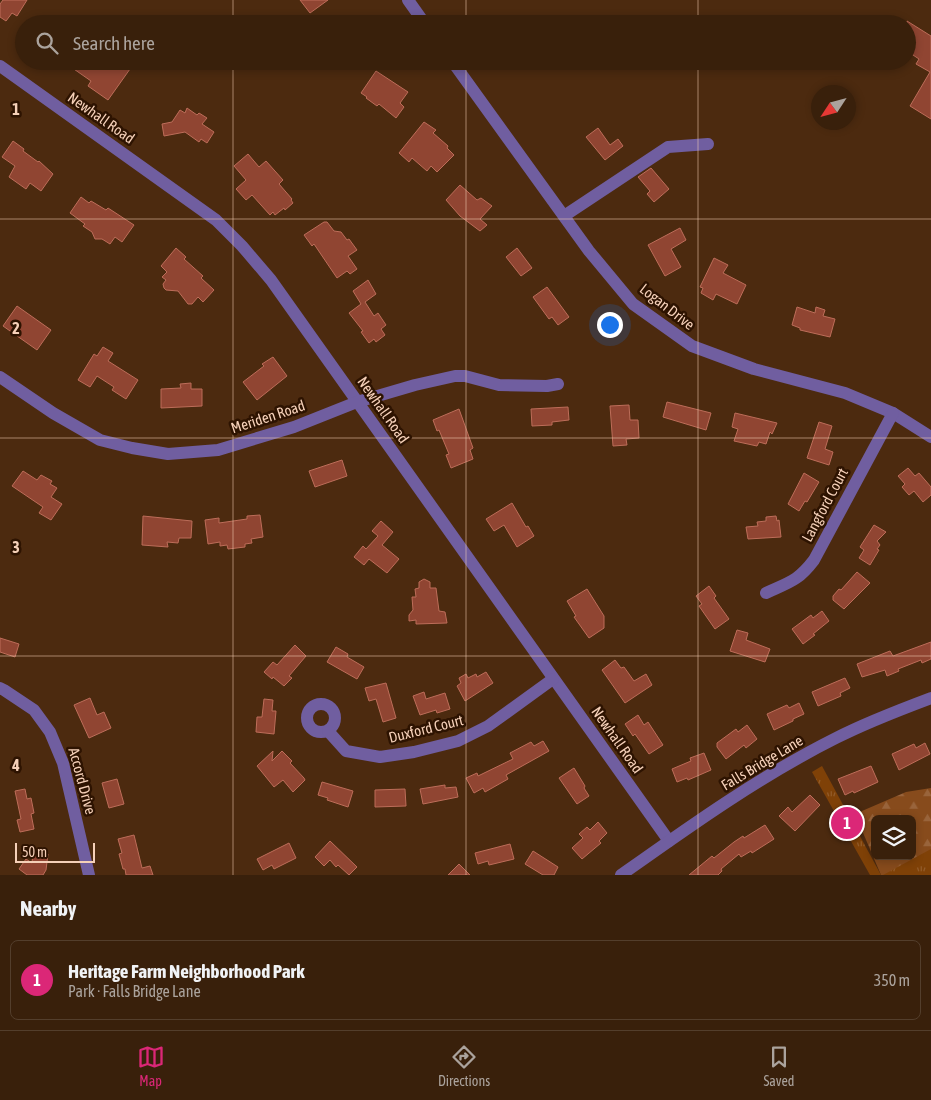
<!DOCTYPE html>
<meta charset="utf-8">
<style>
body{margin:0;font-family:"Asap Condensed",sans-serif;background:#402814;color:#f1f3f6}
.controls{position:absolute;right:15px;bottom:15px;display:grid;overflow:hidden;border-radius:8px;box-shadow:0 2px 8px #0003}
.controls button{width:45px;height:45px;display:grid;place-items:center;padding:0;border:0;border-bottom:1px solid #533e2c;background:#39200b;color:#f1f3f6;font:25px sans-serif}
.compass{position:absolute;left:811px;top:85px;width:45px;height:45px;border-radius:50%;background:#39200b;box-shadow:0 2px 8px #0003;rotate:234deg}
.scale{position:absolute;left:15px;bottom:12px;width:80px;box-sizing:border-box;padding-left:5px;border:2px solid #f5d0b8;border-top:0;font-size:14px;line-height:18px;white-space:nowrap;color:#f5d0b8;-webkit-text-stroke:4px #2d1301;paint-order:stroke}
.you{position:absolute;left:609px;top:324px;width:18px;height:18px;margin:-12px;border:4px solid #fff;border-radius:50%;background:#1a73e8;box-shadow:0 0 0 8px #1a73e833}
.badge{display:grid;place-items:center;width:32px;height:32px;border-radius:50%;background:#db2777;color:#fff;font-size:16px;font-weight:700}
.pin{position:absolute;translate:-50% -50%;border:2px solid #fff;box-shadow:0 1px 5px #0006}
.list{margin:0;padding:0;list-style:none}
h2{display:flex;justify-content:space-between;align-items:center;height:65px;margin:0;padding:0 20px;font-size:21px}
h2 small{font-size:16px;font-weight:400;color:#aba39d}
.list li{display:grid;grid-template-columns:32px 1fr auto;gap:15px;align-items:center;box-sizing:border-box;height:80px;margin:0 10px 10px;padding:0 10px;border:1px solid #533e2c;border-radius:8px}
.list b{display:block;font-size:19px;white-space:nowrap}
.list p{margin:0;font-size:16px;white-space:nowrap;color:#aba39d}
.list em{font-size:16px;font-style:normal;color:#aba39d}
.icon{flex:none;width:28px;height:28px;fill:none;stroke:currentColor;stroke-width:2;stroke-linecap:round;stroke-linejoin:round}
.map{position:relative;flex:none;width:931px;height:875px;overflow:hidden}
.search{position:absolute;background:#39200b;box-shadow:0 2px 8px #0003;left:15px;right:15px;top:15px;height:55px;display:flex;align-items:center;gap:12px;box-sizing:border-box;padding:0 18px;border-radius:28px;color:#aba39d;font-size:19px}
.sheet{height:155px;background:#39200b}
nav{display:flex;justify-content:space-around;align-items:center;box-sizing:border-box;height:70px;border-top:1px solid #533e2c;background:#39200b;font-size:14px;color:#aba39d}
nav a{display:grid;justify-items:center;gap:2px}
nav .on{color:#db2777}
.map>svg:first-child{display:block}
.forest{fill:url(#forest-firs);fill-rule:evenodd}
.park{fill:url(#park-tufts)}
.building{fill:#904532;stroke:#bd6d59}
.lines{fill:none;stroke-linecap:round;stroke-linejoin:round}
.minor{stroke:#705ea0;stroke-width:12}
.grid{fill:none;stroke:#f5d0b8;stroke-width:1;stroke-opacity:0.55}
.labels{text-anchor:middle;stroke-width:5;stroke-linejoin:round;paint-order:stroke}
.street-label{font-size:15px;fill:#f5d0b8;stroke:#2d1301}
.grid-label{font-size:16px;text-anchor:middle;font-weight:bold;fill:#f5d0b8;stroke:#2d1301;stroke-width:5;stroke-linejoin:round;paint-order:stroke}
</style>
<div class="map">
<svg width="931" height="875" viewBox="0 0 931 875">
<defs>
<pattern id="forest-firs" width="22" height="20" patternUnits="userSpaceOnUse" patternTransform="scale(1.25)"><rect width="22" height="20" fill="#874b1c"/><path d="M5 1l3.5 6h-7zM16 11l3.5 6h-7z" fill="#99643b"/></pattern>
<pattern id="park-tufts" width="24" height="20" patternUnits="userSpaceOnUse" patternTransform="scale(1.25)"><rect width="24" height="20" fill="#7f4107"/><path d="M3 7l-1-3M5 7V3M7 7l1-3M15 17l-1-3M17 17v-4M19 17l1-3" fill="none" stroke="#925b29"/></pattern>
</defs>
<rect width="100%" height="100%" fill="#4c2a0f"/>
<path class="forest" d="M931 788V875H881L855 814 906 792ZM875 819H912V856H875Z"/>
<g class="park">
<polygon points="822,766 881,875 870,875 812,772"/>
<polygon points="931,849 931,875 883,875"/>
</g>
<g class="building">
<polygon points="3,0 27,0 17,16 12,13 6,21 0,17 0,4"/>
<polygon points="300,0 328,0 310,13"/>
<polygon points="907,21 931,36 931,119 910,106 930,72 916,64 919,59 907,51"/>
<polygon points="74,61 119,61 130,69 108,100 88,86 91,81 71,67"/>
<polygon points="376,71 408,92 400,103 404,107 396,118 379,104 377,106 366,98 367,97 361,93"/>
<polygon points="187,108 197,115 199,113 207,118 202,124 214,132 207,143 201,139 199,142 185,132 164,136 162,124 172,122 180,110 185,113"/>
<polygon points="424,122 436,130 433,133 448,146 447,148 454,155 437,172 431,166 427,171 412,158 409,162 399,153"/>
<polygon points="598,128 610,145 618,139 623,146 605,160 586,137"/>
<polygon points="13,141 24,149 23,151 38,162 39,161 53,174 41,191 30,183 26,189 9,177 15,166 2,157"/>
<polygon points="248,154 259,167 266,161 283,180 279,184 292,199 291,200 293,203 285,210 284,208 275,215 273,212 270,215 252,195 246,200 236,189 246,180 234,166"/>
<polygon points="651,168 669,189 654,202 647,194 650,191 638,177"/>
<polygon points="460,185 477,200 481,198 492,206 480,219 487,225 480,231 460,216 446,200"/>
<polygon points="81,197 89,203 91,201 106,210 108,208 134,225 122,242 115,237 110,244 102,239 95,239 92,232 83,226 85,224 70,213"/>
<polygon points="324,222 327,222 334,231 341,232 347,240 349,239 357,250 348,256 357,269 350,274 347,271 337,278 314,244 312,246 304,235"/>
<polygon points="680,228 686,240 671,249 681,267 665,276 648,245"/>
<polygon points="176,248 186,257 184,259 203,276 201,278 214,290 203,302 198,297 192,304 188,304 178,291 166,290 164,288 163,284 166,280 162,277 167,272 161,266"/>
<polygon points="517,248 532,268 521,276 506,257"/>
<polygon points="714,258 728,265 723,273 746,285 737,304 716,294 713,300 701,293 703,288 700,287"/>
<polygon points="368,280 376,294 365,302 374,316 378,313 386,325 381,329 385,335 376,342 374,339 369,343 361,332 363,331 349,313 361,304 353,291"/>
<polygon points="547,287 569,317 558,325 552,317 549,319 533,297"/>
<polygon points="17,306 51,330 37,350 3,326"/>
<polygon points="797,307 815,313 816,307 825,310 823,316 835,319 830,337 800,330 800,328 792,325"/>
<polygon points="103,347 113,353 108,361 138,380 126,399 112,390 114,387 97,376 90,387 78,380 94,354 97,356"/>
<polygon points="273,357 287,376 257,400 243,382 264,366 262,364"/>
<polygon points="191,383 191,389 202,389 202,406 161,408 161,389 181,388 180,384"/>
<polygon points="667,402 711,413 706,430 663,417"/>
<polygon points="629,405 630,420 638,420 639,438 626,439 627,445 613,446 610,406"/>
<polygon points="568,407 569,420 552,422 552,425 532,426 531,409"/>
<polygon points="459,409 473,448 470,450 473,459 451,468 446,455 449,454 439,430 437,431 433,420"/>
<polygon points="735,413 777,423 772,434 770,432 766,444 759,442 757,446 734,441 738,429 732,427"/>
<polygon points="819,422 832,426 825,449 833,452 829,465 807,458"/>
<polygon points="342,460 347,476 315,487 309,471"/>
<polygon points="908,468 915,476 919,473 931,487 931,495 923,502 914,491 909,495 902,487 905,484 898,476"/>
<polygon points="23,471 37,480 41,475 52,481 50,484 57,488 51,497 62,504 51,520 39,513 43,507 12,486"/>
<polygon points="804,473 819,482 807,502 805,501 799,511 788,504"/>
<polygon points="512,503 526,527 528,526 534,536 517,547 504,525 494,531 486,519"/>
<polygon points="260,515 263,537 251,539 252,543 245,544 245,547 228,549 227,545 220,546 220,542 208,544 205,520 219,518 219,523 247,519 247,516"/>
<polygon points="143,516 192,521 191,538 179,538 178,543 167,542 168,547 142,545"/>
<polygon points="776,516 777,521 779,520 781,537 748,539 746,527 758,526 757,522 766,521 766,517"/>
<polygon points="381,521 393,532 382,545 399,559 387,573 369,559 364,565 354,557 363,546 366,549 378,536 372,531"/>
<polygon points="874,525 886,532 877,541 880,545 877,549 879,550 870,565 859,558 864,550 860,547"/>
<polygon points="857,572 870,583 844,609 833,600 833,596 839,589 841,590"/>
<polygon points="424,579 430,582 430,588 436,588 439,611 445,612 447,623 416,624 416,620 409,621 409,615 413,610 412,597 416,597 415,589 419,588 419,582"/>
<polygon points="709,586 716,596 714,598 729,619 715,629 699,606 702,604 696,596"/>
<polygon points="587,589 604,616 604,628 589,638 574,617 576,616 567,601"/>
<polygon points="822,611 829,621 813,634 815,635 803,644 792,629 811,615 813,618"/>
<polygon points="737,630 748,633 746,640 770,649 765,662 730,651"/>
<polygon points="0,638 19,644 15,657 0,652"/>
<polygon points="931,642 931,659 922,663 921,660 898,669 899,671 887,676 885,670 862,677 857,664 890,651 893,656"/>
<polygon points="295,645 306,656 289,676 292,678 284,686 273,677 272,679 264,672 273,662 277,665"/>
<polygon points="336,647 348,654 347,657 364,667 357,679 327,662"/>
<polygon points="615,660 621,668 624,667 634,681 646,674 652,685 625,703 602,670"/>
<polygon points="486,672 493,683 465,701 457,686 461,683 459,678 466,674 468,678 476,674 477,677"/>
<polygon points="845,678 850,688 840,693 841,696 818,706 812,692"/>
<polygon points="386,683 396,718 383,722 376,699 369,701 365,688"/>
<polygon points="424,692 426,699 445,693 450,709 437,713 436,710 420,715 413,696"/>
<polygon points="90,698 97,715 104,712 111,728 89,738 74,705"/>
<polygon points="264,699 273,700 272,711 276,711 274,734 256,732 257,717 262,717"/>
<polygon points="799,703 804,714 793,719 793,721 774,730 767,714 787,705 789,708"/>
<polygon points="638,715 644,725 648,722 663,745 649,754 635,734 633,736 625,724"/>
<polygon points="747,725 757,739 746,748 744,745 726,759 717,747 717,743 736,729 738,732"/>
<polygon points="543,741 549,751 506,775 508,779 485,792 483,788 474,793 466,778 477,773 478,776 513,759 510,753 531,742 534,746"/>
<polygon points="925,743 930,754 899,770 892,754 914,744 916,748"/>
<polygon points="273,751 272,761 282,751 292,761 290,763 304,778 305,780 293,792 283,780 274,787 257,766"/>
<polygon points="704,753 711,770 688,780 687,778 677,782 672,769 691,761 690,758"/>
<polygon points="871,766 878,782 854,793 853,791 845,795 838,779"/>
<polygon points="574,768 585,786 584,788 589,796 577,804 559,778"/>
<polygon points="117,779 124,804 109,808 102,783"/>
<polygon points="322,782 353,791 348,807 327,800 328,798 318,795"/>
<polygon points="445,785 445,788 456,787 458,797 423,804 420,789"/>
<polygon points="25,789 27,799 31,798 34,813 31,814 34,829 20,832 17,820 21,819 15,791"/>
<polygon points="405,789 406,806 375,807 375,790"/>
<polygon points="810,795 820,805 795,831 779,816 788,807 792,812"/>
<polygon points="598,822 607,833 599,841 601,843 582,859 572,848 583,838 579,834 587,827 590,830"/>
<polygon points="765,825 774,839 752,853 751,851 741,857 739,854 721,869 722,871 718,875 689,875 712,856 714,858 734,842 743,836 744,838"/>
<polygon points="134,835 142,868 150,866 153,875 126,875 125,869 123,869 119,854 122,853 118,839"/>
<polygon points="330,841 357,867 349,875 338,865 336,867 330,860 324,866 315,857"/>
<polygon points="289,843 296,858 274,869 272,865 263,870 257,859"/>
<polygon points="510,844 514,859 489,865 488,861 478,864 475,853"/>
<polygon points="533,851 558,867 554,875 543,875 525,864"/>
<polygon points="33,852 48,854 46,870 43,875 27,875 19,869 26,859 32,863"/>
<polygon points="459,864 470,875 448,875"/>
</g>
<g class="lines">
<g class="minor">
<polyline points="408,0 425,24"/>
<polyline points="452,61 589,251 633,304 692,346 754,369 845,393 893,413 931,437"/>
<polyline points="0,66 216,220 242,246 271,280 669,841"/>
<polyline points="564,216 668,147 708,144"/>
<polyline points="0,377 53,413 100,440 132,448 168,454 218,450 294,427 357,402 415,385 455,376 465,376 499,385 547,386 558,384"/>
<path d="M766 593C790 582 798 581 814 560L893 413"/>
<polyline points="0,688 4,690 34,710 50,732 63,763 89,875"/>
<circle cx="321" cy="718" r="14"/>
<polyline points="328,731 346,751 380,757 414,752 458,741 488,726 553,679"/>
<path d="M621 875C690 826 760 776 836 738 867 722 899 710 931 698"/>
</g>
</g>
<path class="grid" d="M233 0V24M466 0V24M698 0V24M233 61V875M466 61V875M698 61V875M0 219H931M0 438H931M0 656H931"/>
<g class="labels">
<g class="street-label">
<text transform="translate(101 118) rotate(35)" y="5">Newhall Road</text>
<text transform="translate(667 307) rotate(38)" y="5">Logan Drive</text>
<text transform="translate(383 410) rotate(55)" y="5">Newhall Road</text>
<text transform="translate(268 417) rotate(-18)" y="5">Meriden Road</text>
<text transform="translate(825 505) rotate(-62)" y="5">Langford Court</text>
<text transform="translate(426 729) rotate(-14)" y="5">Duxford Court</text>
<text transform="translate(617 740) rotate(55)" y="5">Newhall Road</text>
<text transform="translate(762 763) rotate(-31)" y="5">Falls Bridge Lane</text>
<text transform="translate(82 781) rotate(75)" y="5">Accord Drive</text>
</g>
</g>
<g class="grid-label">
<text x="16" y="115">1</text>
<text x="16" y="334">2</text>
<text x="16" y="553">3</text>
<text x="16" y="771">4</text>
</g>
</svg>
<div class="controls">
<button><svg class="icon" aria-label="layers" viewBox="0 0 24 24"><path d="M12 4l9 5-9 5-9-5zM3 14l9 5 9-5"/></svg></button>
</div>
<svg class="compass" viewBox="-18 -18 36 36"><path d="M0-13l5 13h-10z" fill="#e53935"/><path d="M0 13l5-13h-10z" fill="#aba39d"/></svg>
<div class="scale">50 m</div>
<div class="you"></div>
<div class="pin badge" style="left:847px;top:823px">1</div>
<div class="search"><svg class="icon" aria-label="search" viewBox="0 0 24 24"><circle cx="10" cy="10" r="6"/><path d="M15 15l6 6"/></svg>Search here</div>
</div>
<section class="sheet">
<h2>Nearby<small></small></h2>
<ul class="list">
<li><span class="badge">1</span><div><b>Heritage Farm Neighborhood Park</b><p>Park · Falls Bridge Lane</p></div><em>350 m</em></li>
</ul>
</section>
<nav>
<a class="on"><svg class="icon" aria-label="map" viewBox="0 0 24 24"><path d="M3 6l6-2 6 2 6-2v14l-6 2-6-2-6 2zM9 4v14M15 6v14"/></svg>Map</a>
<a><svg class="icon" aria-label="directions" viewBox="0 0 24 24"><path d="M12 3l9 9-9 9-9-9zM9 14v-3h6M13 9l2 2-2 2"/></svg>Directions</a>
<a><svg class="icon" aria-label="saved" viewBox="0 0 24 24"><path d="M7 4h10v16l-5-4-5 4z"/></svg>Saved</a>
</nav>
